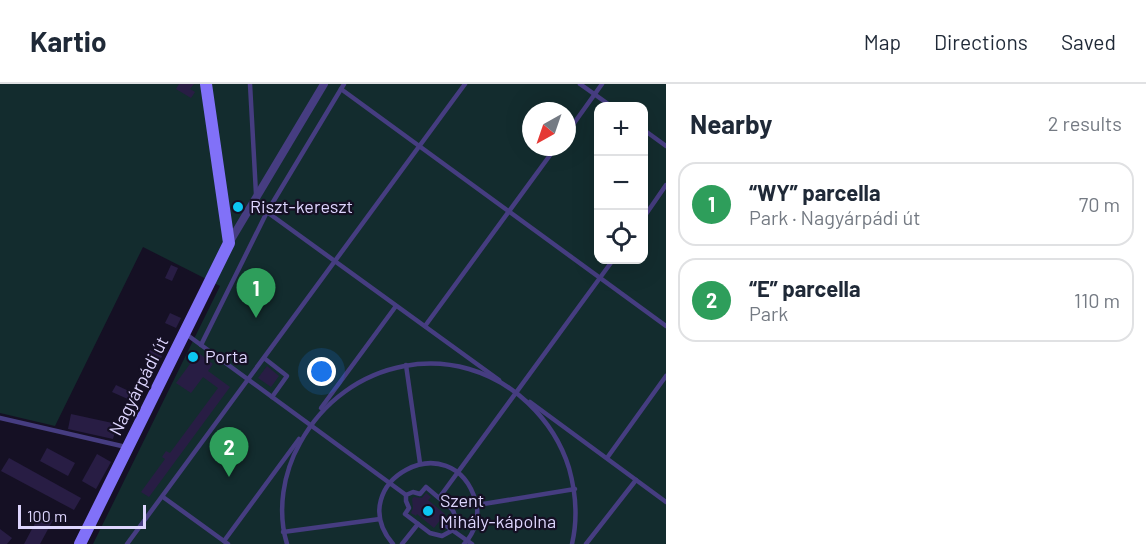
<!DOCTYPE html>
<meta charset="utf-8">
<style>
body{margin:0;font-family:Barlow,sans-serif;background:#f2f2f3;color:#1f2937}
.controls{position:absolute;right:18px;top:18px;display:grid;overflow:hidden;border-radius:12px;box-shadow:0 6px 24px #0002}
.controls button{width:54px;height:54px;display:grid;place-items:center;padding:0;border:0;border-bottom:2px solid #e0e1e3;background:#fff;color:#1f2937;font:30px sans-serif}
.compass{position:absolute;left:522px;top:18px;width:54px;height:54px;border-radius:50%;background:#fff;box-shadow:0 6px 24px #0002;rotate:220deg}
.scale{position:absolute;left:18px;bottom:15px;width:128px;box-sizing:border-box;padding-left:6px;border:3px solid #ddd5fd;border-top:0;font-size:16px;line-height:21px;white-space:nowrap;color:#ddd5fd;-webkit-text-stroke:4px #151024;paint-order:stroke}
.you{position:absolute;left:322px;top:288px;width:21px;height:21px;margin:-15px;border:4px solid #fff;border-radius:50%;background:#1a73e8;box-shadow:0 0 0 9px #1a73e833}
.badge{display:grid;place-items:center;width:39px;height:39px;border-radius:50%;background:#7c3aed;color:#fff;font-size:20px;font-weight:700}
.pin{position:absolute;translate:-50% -50px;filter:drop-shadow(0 2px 3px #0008)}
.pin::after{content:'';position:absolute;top:32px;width:21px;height:18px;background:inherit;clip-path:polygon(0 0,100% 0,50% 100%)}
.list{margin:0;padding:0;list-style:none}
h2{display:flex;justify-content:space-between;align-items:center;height:78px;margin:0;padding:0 24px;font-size:26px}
h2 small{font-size:20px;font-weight:400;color:#747a83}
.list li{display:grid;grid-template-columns:39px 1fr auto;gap:18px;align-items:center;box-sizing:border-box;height:84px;margin:0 12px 12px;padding:0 12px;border:2px solid #e0e1e3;border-radius:18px}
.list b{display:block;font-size:22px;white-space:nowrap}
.list p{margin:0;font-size:20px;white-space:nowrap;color:#747a83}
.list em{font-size:20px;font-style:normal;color:#747a83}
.icon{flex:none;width:33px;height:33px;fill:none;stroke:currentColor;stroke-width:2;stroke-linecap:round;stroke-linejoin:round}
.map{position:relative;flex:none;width:666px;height:460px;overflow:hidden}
header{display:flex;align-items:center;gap:36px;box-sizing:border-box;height:84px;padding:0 30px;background:#fff;border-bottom:2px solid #e0e1e3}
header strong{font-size:28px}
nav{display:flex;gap:33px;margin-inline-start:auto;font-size:21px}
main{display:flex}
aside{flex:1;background:#fff}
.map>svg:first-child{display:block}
.green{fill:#132c2e;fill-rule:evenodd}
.building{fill:#281d44}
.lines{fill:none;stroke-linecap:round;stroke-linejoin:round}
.lane{stroke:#463d81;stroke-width:4.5}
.street{stroke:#463d81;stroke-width:8}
.secondary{stroke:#8171f8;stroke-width:12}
.poi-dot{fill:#0cc6f2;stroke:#151024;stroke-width:2}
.labels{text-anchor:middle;stroke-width:4.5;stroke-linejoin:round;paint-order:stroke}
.poi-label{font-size:18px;fill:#ddd5fd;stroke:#151024;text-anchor:start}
.street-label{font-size:18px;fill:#ddd5fd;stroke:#151024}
</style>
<header>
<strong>Kartio</strong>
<nav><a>Map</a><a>Directions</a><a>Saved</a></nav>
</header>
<main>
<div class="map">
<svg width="666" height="460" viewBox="0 0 666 460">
<rect width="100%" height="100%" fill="#151024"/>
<path class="green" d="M0 0H666V460H93L220 202 143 163 55 342 0 329ZM598 22H644V176H598ZM531 27H567V63H531Z"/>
<g class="building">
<polygon points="179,0 194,0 190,5 195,8 191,14 176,5"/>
<polygon points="171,181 178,184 172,197 165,194"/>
<polygon points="170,229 181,234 176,244 165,239"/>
<polygon points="150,266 162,272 158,282 146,276"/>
<polygon points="196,267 213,280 208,287 230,303 149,413 141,408 165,375 162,373 166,367 170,369 218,304 203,293 191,309 176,299 190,280 188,278"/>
<polygon points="267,282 279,292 271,303 258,294"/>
<polygon points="116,301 133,309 130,316 112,308"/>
<polygon points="71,330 117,340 113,355 68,345"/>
<polygon points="47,364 75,379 68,392 40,377"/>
<polygon points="97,370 111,378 96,405 82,397"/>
<polygon points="9,374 81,414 74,426 1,387"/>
<polygon points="426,409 431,413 428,416 445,430 434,444 417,430 416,432 411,429 413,424 412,415 414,413 422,414"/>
<polygon points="40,430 53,436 40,460 24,460"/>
<polygon points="0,445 12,454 7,460 0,460"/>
</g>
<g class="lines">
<g class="lane">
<polyline points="250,0 256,110"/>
<polyline points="580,0 611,22"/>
<polyline points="341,5 666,242"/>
<polyline points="644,46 666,62"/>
<polyline points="567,49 602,0"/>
<polyline points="267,128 499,296"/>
<polyline points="644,133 666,101"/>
<polyline points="425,242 556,63"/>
<polyline points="186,250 406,411"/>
<polyline points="201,261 267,128 344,0"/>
<polyline points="264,274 287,292 272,313"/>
<polyline points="406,281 420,379"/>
<polyline points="530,318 666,418"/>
<polyline points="321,324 396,222"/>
<polyline points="0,334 126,363"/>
<polyline points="607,374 666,292"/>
<polyline points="163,413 228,460"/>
<path d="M439 414C453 425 458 427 453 446L442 452 430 449 405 430 409 424 406 417V411L413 408 420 410 426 403 439 414 613 176"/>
<polyline points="477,421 575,405"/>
<polyline points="445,441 472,460"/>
<polyline points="283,448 380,435"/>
<polyline points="224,457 299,355"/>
<polyline points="127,460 465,0"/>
<path d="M287 460C277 427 283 389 300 359 346 274 457 252 528 319 547 337 561 358 569 384 576 409 578 434 572 460"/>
<path d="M393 460C341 399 453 337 476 418 480 433 474 450 464 460"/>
<polyline points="402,460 418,440"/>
<polyline points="586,460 636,396"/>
</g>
<polyline class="street" points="229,159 324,0"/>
<polyline class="secondary" points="80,460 229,159 206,0"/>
</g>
<g class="poi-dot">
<circle cx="238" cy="123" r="6"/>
<circle cx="193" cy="273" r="6"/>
<circle cx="428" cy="427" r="6"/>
</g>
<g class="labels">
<g class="poi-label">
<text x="250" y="129">Riszt-kereszt</text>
<text x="205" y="279">Porta</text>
<text x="440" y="423">Szent<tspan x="440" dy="21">Mihály-kápolna</tspan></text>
</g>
<g class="street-label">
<text transform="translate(139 302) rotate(-63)" y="6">Nagyárpádi út</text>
</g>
</g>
</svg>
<div class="controls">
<button>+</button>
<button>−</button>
<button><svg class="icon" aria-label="locate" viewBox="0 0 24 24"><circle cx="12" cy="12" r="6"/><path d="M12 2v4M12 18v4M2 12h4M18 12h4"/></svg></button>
</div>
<svg class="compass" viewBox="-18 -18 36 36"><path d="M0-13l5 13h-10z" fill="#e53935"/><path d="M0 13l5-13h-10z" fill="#747a83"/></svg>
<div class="scale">100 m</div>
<div class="you"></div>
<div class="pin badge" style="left:256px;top:234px;background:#2e9e5b">1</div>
<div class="pin badge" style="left:229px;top:393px;background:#2e9e5b">2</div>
</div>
<aside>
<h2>Nearby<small>2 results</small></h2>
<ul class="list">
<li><span class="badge" style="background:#2e9e5b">1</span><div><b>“WY” parcella</b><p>Park · Nagyárpádi út</p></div><em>70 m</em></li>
<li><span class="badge" style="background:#2e9e5b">2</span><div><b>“E” parcella</b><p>Park</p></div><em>110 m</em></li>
</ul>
</aside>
</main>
